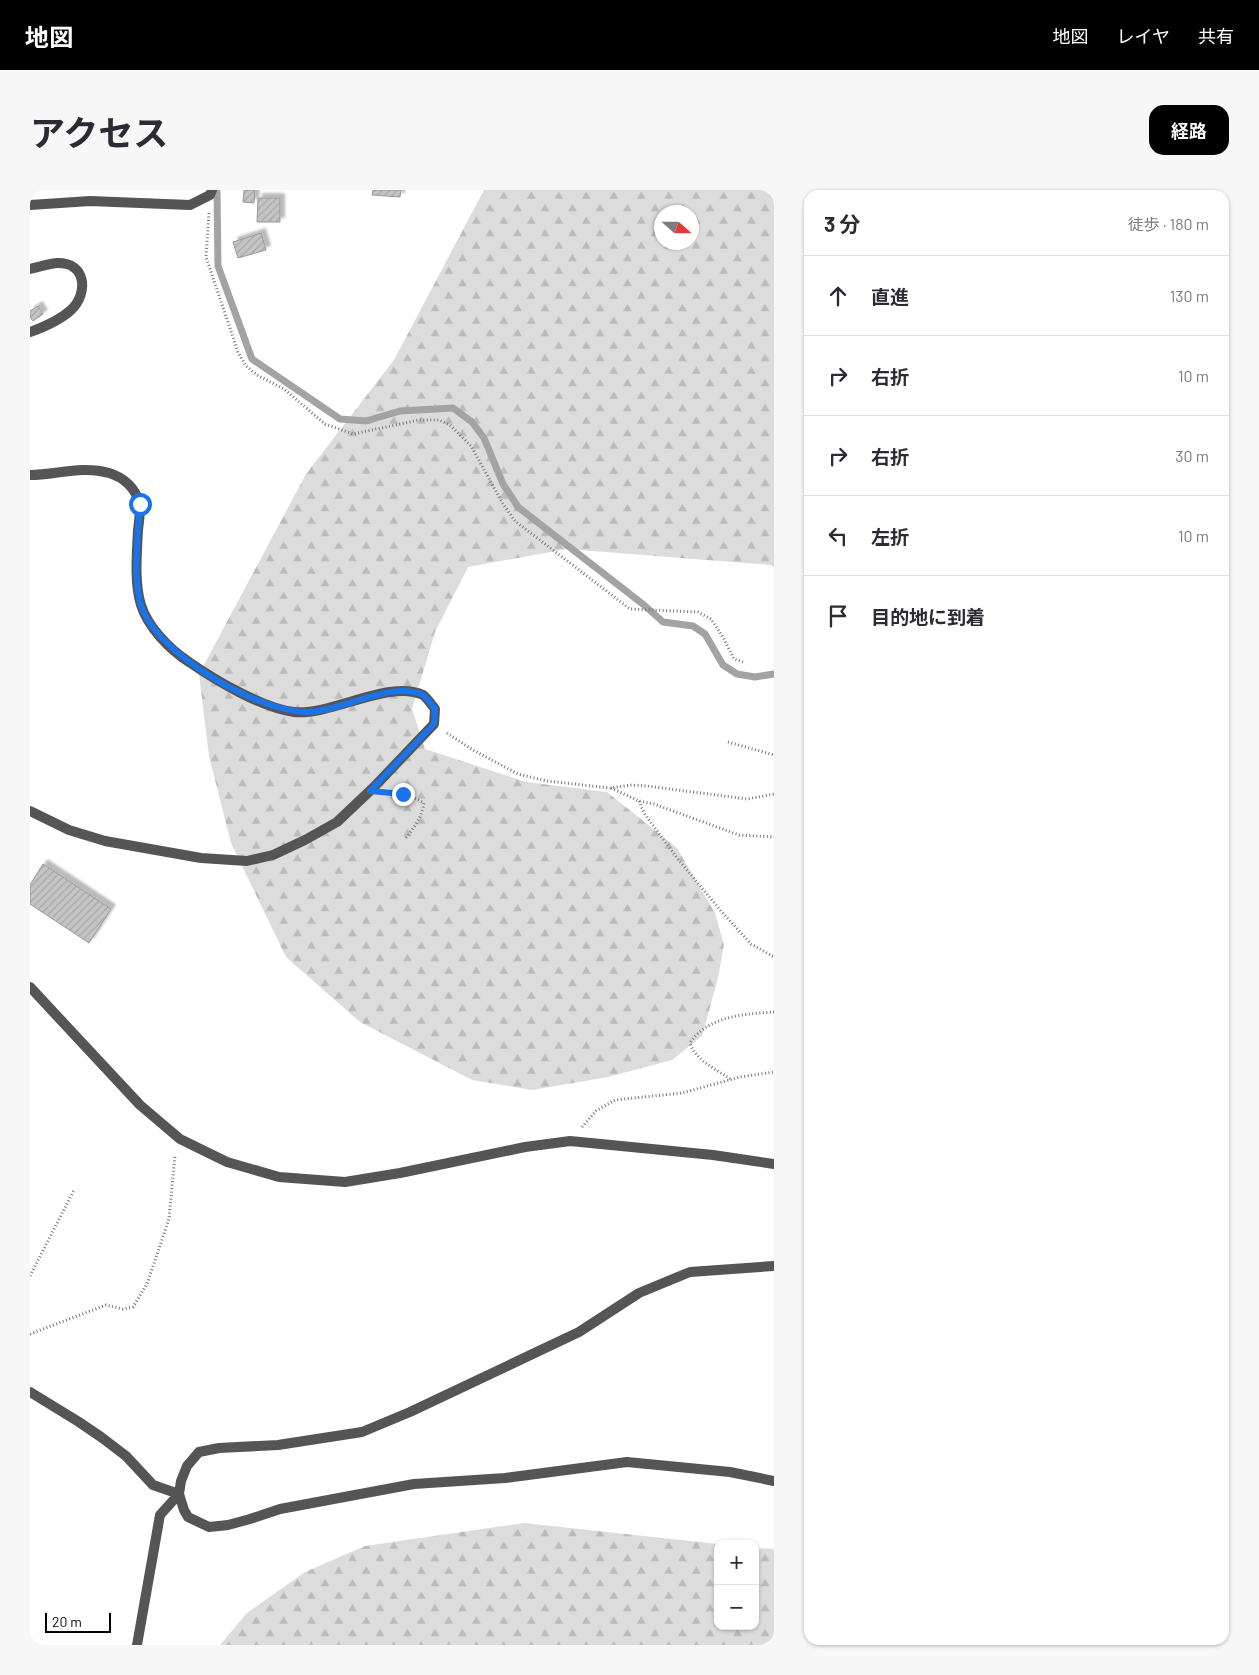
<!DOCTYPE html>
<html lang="ja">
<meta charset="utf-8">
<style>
body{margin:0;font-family:Barlow,"Noto Sans JP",sans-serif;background:#f7f7f7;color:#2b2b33}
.controls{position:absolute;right:15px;bottom:15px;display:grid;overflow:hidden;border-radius:10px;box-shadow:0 1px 4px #0004}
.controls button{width:45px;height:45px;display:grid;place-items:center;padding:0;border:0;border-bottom:1px solid #e1e1e2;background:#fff;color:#2b2b33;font:25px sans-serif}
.compass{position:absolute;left:624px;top:15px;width:45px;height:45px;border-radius:50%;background:#fff;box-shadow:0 1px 4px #0004;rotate:111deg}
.scale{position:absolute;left:15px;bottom:12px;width:66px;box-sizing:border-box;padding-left:5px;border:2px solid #000;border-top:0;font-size:14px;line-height:18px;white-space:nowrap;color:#000;-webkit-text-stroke:4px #fff;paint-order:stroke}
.stop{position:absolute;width:15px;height:15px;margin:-11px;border:4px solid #1a73e8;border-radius:50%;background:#fff}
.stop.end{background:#1a73e8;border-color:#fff;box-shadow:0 1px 5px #0008}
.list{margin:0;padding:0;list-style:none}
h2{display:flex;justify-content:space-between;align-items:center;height:65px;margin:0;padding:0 20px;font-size:21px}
h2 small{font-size:16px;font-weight:400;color:#7c7c81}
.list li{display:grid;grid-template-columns:32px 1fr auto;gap:15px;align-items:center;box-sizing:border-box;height:80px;padding:0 20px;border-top:1px solid #e1e1e2}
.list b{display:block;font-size:19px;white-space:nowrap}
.list em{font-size:16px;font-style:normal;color:#7c7c81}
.icon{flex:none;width:28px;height:28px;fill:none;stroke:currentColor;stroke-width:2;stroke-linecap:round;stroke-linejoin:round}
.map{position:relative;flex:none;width:744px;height:1455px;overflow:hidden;border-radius:15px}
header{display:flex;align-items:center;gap:30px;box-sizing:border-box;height:70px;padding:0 25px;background:#000;color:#fff}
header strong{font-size:24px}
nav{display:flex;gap:28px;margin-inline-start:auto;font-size:18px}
.intro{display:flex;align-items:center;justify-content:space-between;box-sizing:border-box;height:120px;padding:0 30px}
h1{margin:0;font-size:35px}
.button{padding:12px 22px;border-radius:15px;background:#000;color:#fff;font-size:18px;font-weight:700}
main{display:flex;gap:30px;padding:0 30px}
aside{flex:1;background:#fff;border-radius:15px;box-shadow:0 1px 4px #0004}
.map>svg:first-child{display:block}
.forest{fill:url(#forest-firs);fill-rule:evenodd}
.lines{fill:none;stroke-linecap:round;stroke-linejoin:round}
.stream{stroke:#a3a3a3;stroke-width:7}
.building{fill:url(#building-hatch);stroke:#999;filter:url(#shadow)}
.path{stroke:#777;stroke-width:3;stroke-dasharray:1 2.5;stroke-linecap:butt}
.minor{stroke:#555;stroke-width:10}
.tertiary{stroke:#555;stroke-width:10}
.route{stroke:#1a73e8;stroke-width:6}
</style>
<header>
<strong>地図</strong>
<nav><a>地図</a><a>レイヤ</a><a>共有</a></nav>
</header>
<div class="intro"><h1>アクセス</h1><a class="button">経路</a></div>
<main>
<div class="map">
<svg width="744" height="1455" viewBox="0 0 744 1455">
<defs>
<pattern id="forest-firs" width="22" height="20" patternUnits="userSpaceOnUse" patternTransform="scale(1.25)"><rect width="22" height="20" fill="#dcdcdc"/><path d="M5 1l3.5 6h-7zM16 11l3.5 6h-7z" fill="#bbb"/></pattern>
<pattern id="building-hatch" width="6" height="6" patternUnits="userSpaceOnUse" patternTransform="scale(1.25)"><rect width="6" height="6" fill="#c4c4c4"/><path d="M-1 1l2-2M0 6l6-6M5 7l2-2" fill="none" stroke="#a7a7a7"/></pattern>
<filter id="shadow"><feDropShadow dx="4.5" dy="-4.5" stdDeviation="1" flood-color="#0004"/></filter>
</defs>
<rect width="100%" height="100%" fill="#fff"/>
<g class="forest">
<path d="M454 0H744V377L740 375 537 359 438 377 405 442 382 519 395 559 496 592 577 602 647 658 685 723 694 755 688 788 672 846 642 870 578 887 502 900 442 890 330 832 256 767 201 653 179 566 169 484 276 284 364 170ZM632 22H662V52H632Z"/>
<polygon points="494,1333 688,1354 688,1436 725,1436 725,1358 744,1359 744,1455 190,1455 217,1423 275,1382 335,1356"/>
</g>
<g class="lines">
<polyline class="stream" points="187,0 188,76 222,169 310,229 336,231 370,221 423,218 442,232 454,248 473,294 488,317 614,415 633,432 663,436 675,444 693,475 707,484 725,487 744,484"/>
</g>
<g class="building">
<polygon points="214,0 225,0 224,13 213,12"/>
<polygon points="343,0 371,0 370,7 342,5"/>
<polygon points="228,8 250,8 250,32 227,32"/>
<polygon points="231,43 236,60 208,68 203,52"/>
<polygon points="8,116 13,124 3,131 0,127 0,121"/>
<polygon points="13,674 81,719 59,753 0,714 0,695"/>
</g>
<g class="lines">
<g class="path">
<polyline points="179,23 176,67 208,162 216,176 227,185 254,199 295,234 323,244 389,230 409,230 420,235 441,256 473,314 485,331 600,419 668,422 681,429 694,449 704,469 713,472"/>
<polyline points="417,543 443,560 488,584 517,591 580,598 602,595 617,596 717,609 744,604"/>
<polyline points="698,552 744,565"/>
<polyline points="581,598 609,611 624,614 709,645 744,647"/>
<path d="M361 603C373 604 384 607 394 613 392 627 384 638 375 649"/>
<polyline points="609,611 614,623 647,668 691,721 721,754 744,767"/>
<path d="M700 889C686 879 665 870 660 853 678 826 714 824 744 822"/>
<polyline points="552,937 566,921 585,910 652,903 710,887 744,882"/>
<polyline points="0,1086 44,1000"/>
<polyline points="0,1144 76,1115 93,1119 103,1117 117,1094 139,1029 145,965"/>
</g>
<g class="minor">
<polyline points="0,15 60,11 160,15 180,5 182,0"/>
<path d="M0 79C8 77 18 74 27 73 56 72 59 103 41 120 30 130 14 137 0 142"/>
<path d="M0 285C26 285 52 275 79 283 93 287 106 298 109 313 111 321 109 331 108 340 107 362 104 393 111 415 118 437 139 459 159 472 185 490 232 518 264 522 301 526 360 489 393 505 397 508 402 515 405 519L404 534 343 598 307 632 275 650 243 665 217 671 171 668 75 651 39 640 0 621"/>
<polyline points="0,1202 49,1232 71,1247 96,1266 123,1295 149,1304 130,1325 107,1455"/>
</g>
<g class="tertiary">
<polyline points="0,797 110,915 150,949 197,972 249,987 315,992 370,983 495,957 540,951 683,965 744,974"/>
<polyline points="744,1076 660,1082 609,1103 549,1142 380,1222 332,1242 248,1255 189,1258 169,1262 157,1276 151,1291 149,1304 154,1320 158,1327 179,1337 198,1335 220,1329 250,1319 384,1294 475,1288 597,1272 700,1282 744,1291"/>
</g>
</g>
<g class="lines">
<path class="route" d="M110 314C108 345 103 382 110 412 122 462 229 523 278 522 310 522 362 490 393 505 397 508 402 515 405 519L404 534 340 601 373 604"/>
</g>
</svg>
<div class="controls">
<button>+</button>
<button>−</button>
</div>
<svg class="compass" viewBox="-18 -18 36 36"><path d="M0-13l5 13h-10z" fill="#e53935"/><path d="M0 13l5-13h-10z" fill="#7c7c81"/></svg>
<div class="scale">20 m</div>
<div class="stop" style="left:110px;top:314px"></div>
<div class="stop end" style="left:373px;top:604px"></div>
</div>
<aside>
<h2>3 分<small>徒歩 · 180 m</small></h2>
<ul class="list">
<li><svg class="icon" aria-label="ahead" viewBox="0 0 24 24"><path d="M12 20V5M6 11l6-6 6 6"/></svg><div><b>直進</b></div><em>130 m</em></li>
<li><svg class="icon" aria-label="right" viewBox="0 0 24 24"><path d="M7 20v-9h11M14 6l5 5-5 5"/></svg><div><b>右折</b></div><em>10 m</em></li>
<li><svg class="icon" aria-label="right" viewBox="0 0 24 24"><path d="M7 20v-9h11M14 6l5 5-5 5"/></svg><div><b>右折</b></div><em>30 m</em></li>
<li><svg class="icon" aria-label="left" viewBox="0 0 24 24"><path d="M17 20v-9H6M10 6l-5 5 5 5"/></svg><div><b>左折</b></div><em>10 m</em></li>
<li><svg class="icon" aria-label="arrive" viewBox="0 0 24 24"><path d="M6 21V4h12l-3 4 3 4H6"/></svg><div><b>目的地に到着</b></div></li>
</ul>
</aside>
</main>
